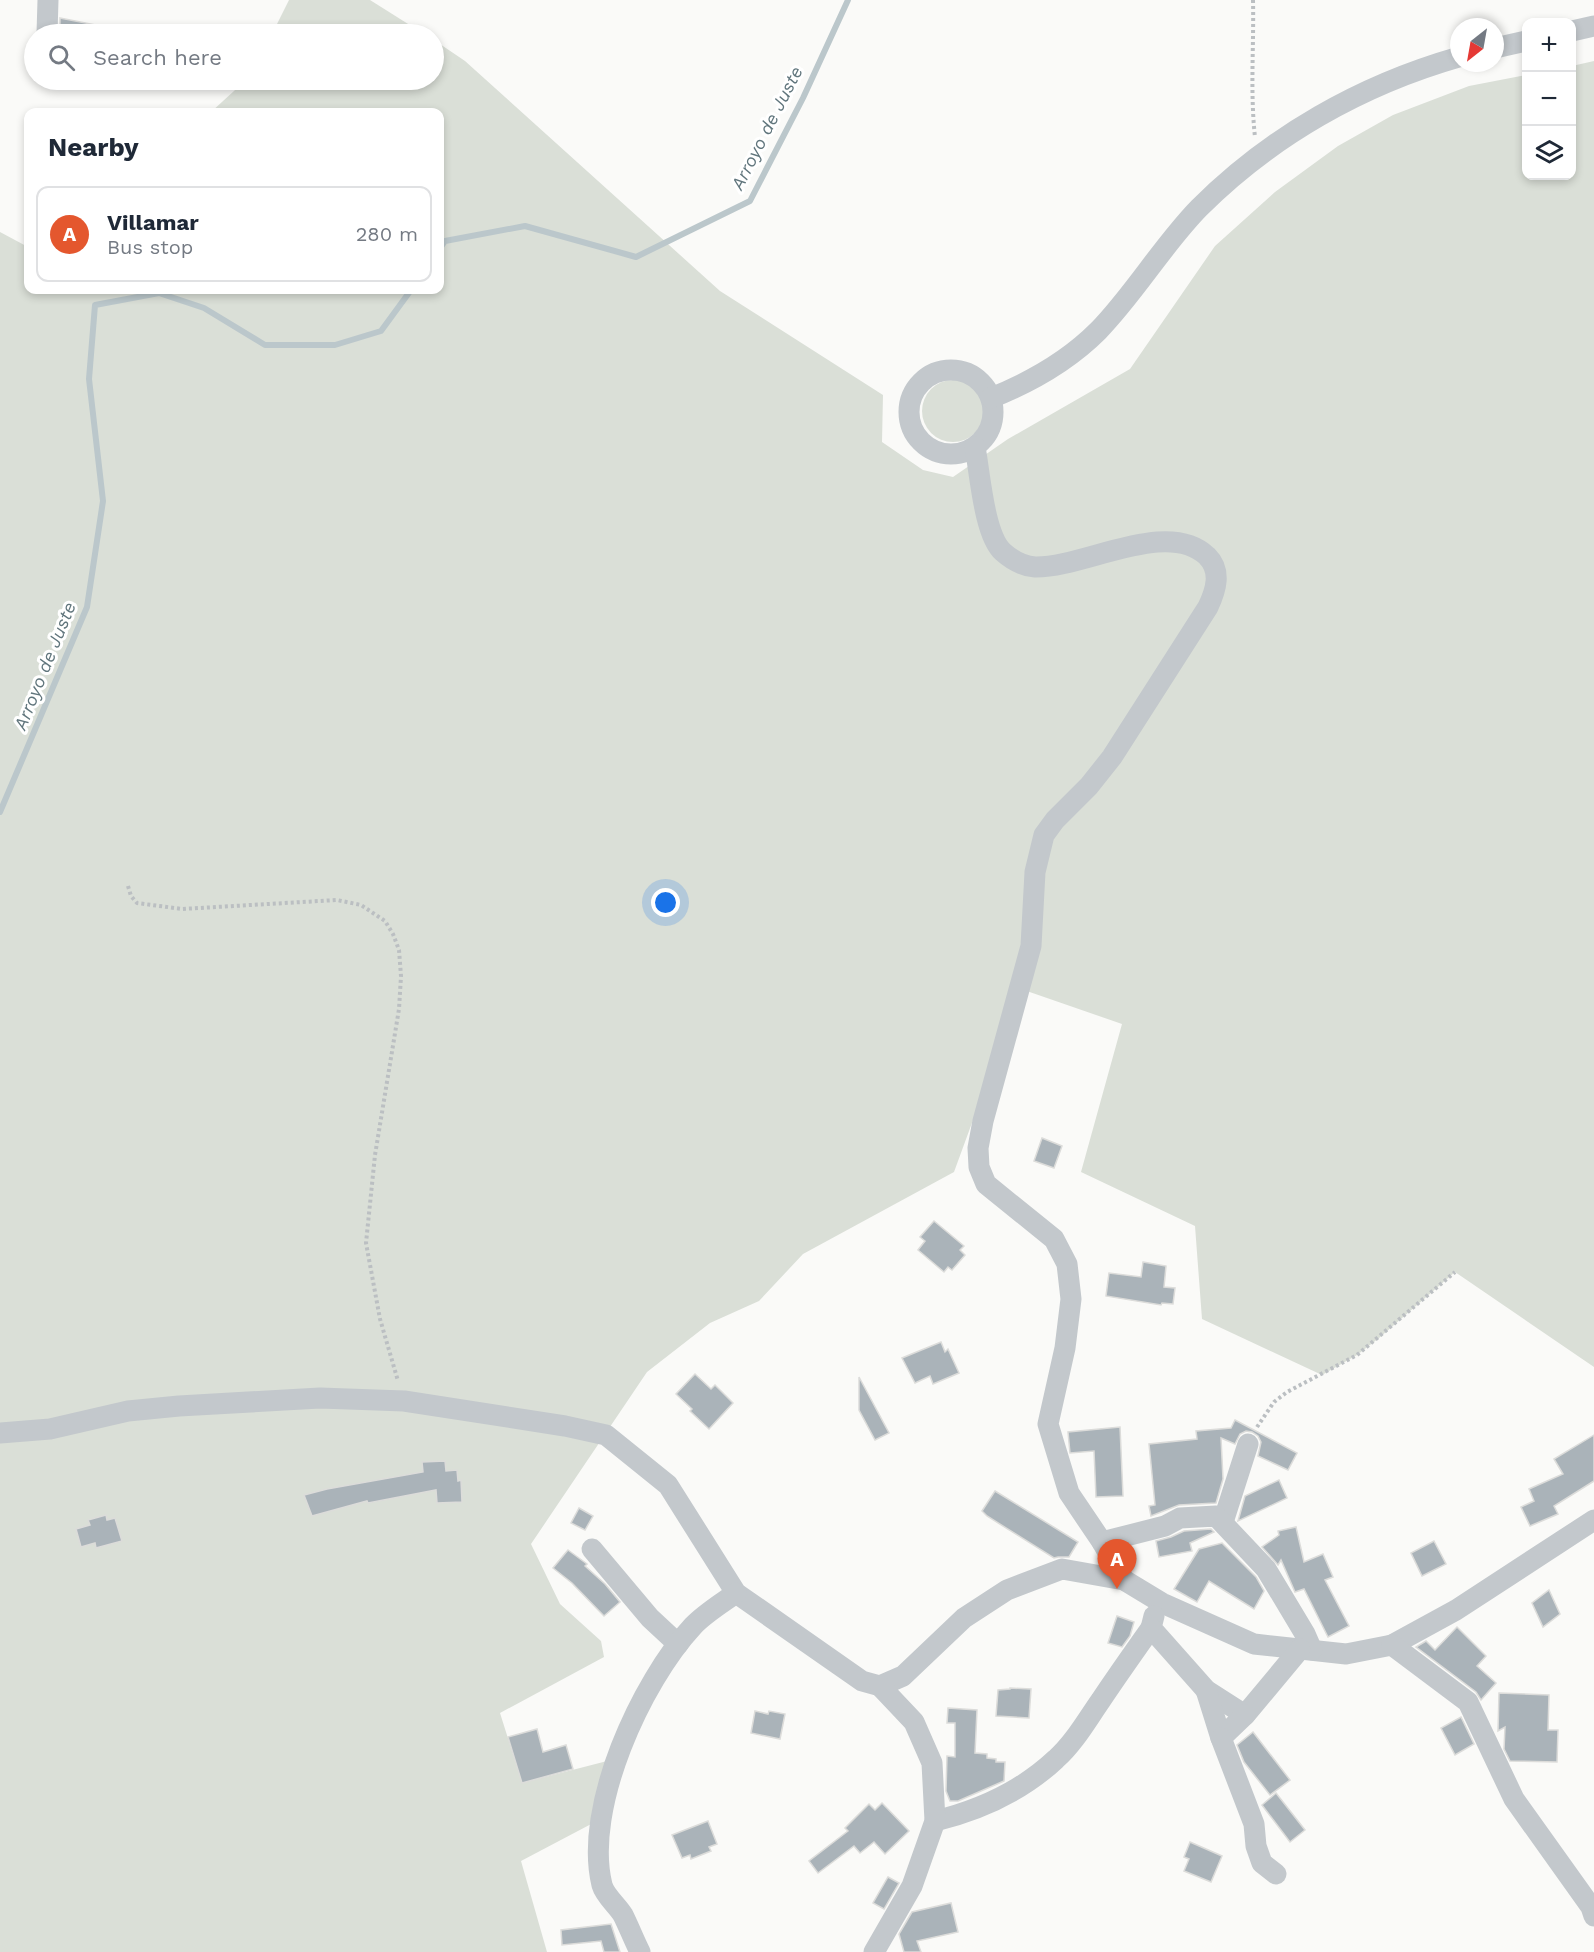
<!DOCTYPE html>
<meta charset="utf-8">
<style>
body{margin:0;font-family:"Work Sans",sans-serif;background:#f6f6f7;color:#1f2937}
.controls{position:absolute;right:18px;top:18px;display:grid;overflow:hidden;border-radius:12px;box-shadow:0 3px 9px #0003}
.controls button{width:54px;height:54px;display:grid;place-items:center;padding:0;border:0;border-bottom:2px solid #e0e1e3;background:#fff;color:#1f2937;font:30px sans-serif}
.compass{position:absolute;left:1450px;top:18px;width:54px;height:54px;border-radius:50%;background:#fff;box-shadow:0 3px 9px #0003;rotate:211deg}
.you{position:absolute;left:666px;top:903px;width:21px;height:21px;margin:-15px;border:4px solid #fff;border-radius:50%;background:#1a73e8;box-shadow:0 0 0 9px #1a73e833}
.badge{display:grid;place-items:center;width:39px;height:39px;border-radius:50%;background:#e4572e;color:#fff;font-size:20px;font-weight:700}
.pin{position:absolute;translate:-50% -50px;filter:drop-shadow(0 2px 3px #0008)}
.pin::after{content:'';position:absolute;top:32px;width:21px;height:18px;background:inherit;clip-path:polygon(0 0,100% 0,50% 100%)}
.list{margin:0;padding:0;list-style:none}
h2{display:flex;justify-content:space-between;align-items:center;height:78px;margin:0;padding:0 24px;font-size:26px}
h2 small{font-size:20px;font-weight:400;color:#747a83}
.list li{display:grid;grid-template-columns:39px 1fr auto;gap:18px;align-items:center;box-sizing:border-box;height:96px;margin:0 12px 12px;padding:0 12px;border:2px solid #e0e1e3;border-radius:12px}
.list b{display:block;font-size:22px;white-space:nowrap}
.list p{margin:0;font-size:20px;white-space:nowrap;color:#747a83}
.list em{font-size:20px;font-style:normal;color:#747a83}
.icon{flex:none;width:33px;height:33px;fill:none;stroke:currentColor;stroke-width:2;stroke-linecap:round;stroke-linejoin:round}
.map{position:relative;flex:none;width:1594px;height:1952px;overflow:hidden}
.search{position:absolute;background:#fff;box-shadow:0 3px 9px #0003;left:24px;top:24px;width:420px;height:66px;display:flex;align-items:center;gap:15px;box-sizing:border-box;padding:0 21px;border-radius:33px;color:#747a83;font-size:22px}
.panel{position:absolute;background:#fff;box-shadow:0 3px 9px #0003;left:24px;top:108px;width:420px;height:186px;border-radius:12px}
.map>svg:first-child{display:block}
.green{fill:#dadfd7}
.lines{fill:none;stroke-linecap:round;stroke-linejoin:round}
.stream{stroke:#bbc7cb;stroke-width:6}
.building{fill:#aab3b9;stroke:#dcdcda;stroke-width:1.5}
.path{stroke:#bbbfc2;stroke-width:4;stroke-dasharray:3 3;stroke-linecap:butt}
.minor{stroke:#c3c8cc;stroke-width:21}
.labels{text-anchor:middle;stroke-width:6;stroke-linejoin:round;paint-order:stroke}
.water-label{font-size:18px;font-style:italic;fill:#60757c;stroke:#fff}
</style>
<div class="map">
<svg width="1594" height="1952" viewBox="0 0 1594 1952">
<rect width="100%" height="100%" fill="#fafaf8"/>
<g class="green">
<polygon points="289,0 370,0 424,34 272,34"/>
<polygon points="434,40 465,61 720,291 883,395 882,442 923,470 953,477 1008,439 1130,369 1215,246 1275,192 1338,146 1393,115 1469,86 1526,75 1526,176 1572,176 1572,66 1594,61 1594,1367 1455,1272 1379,1338 1357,1355 1322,1375 1202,1319 1195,1226 1081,1172 1122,1024 1021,989 954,1172 803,1254 759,1301 710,1323 647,1372 531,1544 560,1604 601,1641 604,1657 500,1713 522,1783 611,1760 595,1822 521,1861 547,1952 0,1952 0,232 28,247 28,290 440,290 440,112 211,112 246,80 434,80"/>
<circle cx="953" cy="411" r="31"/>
</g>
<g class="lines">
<g class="stream">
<polyline points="440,248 445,241 525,226 636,257 750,201 803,98 848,0"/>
<polyline points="0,812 87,607 103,501 89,379 95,305 159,293 204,308 265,345 335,345 381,331 411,290"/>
</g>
</g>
<g class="building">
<polygon points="60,18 106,27 105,34 60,34"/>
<polygon points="1042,1138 1062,1146 1054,1168 1034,1161"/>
<polygon points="934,1221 964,1246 960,1250 965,1255 952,1270 948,1267 944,1272 918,1250 925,1241 920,1237"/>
<polygon points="1143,1262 1166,1266 1164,1287 1175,1288 1173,1304 1162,1303 1161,1305 1106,1296 1109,1273 1141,1277"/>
<polygon points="941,1342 945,1352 948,1349 959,1373 933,1384 930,1376 915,1383 902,1358"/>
<polygon points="695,1374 711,1389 715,1385 733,1403 709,1429 690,1411 692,1409 676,1394"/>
<polygon points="859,1377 889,1433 875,1440 859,1410"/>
<polygon points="1235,1420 1297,1453 1288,1470 1258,1456 1261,1442 1258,1436 1252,1432 1246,1431 1240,1434 1235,1444 1221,1438 1223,1479 1216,1503 1179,1505 1151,1516 1149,1506 1155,1505 1149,1444 1197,1439 1196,1431 1231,1428"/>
<polygon points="1120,1427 1123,1496 1096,1497 1094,1451 1070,1453 1068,1432"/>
<polygon points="1594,1435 1594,1481 1554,1506 1558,1514 1530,1526 1521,1507 1534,1501 1529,1489 1563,1474 1554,1459"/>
<polygon points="445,1461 446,1471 457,1470 458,1481 461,1480 462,1502 437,1503 436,1490 368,1503 367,1501 312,1516 304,1495 327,1489 423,1472 422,1462"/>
<polygon points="1279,1480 1287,1498 1238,1521 1245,1496"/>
<polygon points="995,1491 1078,1542 1069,1557 1058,1557 1054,1558 987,1516 982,1511"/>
<polygon points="579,1508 593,1516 585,1530 571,1523"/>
<polygon points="106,1515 107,1520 115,1518 122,1541 96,1548 95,1543 81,1547 76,1529 90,1525 88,1520"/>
<polygon points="1296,1527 1304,1562 1323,1554 1333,1577 1325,1580 1349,1626 1328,1637 1304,1589 1295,1592 1281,1560 1278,1565 1262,1547 1279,1535 1278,1531"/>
<polygon points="1211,1529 1214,1532 1190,1543 1192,1551 1159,1557 1156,1541 1171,1537 1184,1531"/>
<polygon points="1434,1541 1446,1564 1422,1576 1411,1553"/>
<polygon points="1222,1543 1256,1577 1264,1591 1254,1609 1209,1581 1197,1602 1174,1589 1199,1549"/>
<polygon points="568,1550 587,1564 585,1566 605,1584 620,1602 604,1616 572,1583 553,1568"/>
<polygon points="1549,1590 1560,1614 1543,1627 1532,1603"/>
<polygon points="1117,1616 1134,1622 1130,1636 1122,1647 1108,1643"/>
<polygon points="1457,1627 1486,1656 1477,1666 1496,1683 1481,1700 1476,1692 1416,1647 1426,1641 1435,1650"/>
<polygon points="1010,1688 1031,1689 1029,1718 996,1716 998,1690 1010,1689"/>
<polygon points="1499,1693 1549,1695 1548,1730 1558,1730 1557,1762 1510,1761 1504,1749 1505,1727 1498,1731"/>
<polygon points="948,1708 977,1710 975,1753 987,1754 987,1758 996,1759 996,1762 1005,1762 1004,1781 958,1801 950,1801 946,1791 947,1756 955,1757 955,1723 947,1723"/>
<polygon points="755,1711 768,1714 769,1711 785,1714 780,1739 751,1733"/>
<polygon points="1461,1717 1474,1744 1455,1755 1441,1728"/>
<polygon points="537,1729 543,1752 566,1745 573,1769 522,1783 508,1737"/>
<polygon points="1253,1732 1290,1780 1270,1795 1244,1762 1237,1745"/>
<polygon points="1276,1793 1305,1830 1290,1842 1262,1805"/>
<polygon points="882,1803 909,1831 885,1854 874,1842 860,1853 854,1846 818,1873 809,1861 848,1831 845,1828 869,1804 875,1810"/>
<polygon points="708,1821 717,1844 709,1847 711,1851 691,1859 690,1855 682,1858 672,1835"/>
<polygon points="1190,1842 1222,1856 1211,1882 1184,1871 1189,1859 1184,1857"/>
<polygon points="888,1877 899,1883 884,1909 873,1903"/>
<polygon points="951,1903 958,1932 917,1941 921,1952 904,1952 899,1934 912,1912"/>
<polygon points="611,1924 620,1952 604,1952 601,1941 562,1945 561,1930"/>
</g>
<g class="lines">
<g class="path">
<path d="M1253 0C1254 46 1250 92 1255 137"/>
<polyline points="128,886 131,896 137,903 182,909 337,900 361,905 385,921 393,934 399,950 401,976 399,1009 375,1155 366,1243 380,1319 398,1381"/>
<polyline points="1257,1427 1274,1402 1287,1392 1357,1355 1455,1272"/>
</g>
<g class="minor">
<polyline points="1572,31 1594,26"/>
<polyline points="47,34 48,0"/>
<polyline points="1495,48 1526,41"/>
<circle cx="951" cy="412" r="42"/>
<path d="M991 398C1031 382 1067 362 1098 331 1135 293 1162 246 1199 208 1271 136 1361 85 1459 57"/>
<path d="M975 447C980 473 984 535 1003 552 1012 560 1023 566 1035 567 1084 568 1167 518 1207 556 1222 571 1216 590 1208 607L1112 757 1089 786 1055 820 1044 835 1035 872 1031 946 983 1121 978 1148 979 1167 986 1184 1054 1239 1067 1264 1071 1299 1065 1348 1048 1424 1069 1493 1102 1542 1124 1580"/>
<polyline points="0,1433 50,1429 128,1411 179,1406 320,1398 404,1401 565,1426 606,1435 668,1485 736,1593 862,1681 880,1686 903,1676 964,1618 1007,1590 1062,1569 1124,1580 1162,1603 1254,1644 1346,1654 1392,1645 1456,1610 1594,1520"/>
<polyline points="1223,1522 1248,1444"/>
<polyline points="1102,1542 1165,1526 1180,1518 1216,1516 1266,1569 1305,1634 1312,1650"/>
<polyline points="592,1549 650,1618 678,1644"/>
<polyline points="1154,1616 1151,1628 1206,1690 1245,1715 1300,1649"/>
<polyline points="1392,1645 1468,1702 1514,1799 1591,1907 1594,1916"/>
<polyline points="1206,1690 1221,1738 1245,1715"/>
<polyline points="1221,1738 1254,1824 1256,1846 1262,1863 1276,1874"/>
<path d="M935 1821C980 1810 1022 1791 1056 1759 1074 1743 1087 1720 1101 1700 1117 1676 1134 1652 1151 1628"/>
<path d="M640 1952C634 1940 629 1927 623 1915 617 1905 605 1896 602 1885 583 1808 641 1682 693 1626 704 1614 722 1603 736 1593"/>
<polyline points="874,1952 912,1886 935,1821 932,1763 914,1722 880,1686"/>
</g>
</g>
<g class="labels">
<g class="water-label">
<text transform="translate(767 128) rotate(-63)" y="6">Arroyo de Juste</text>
<text transform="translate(45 666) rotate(-68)" y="6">Arroyo de Juste</text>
</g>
</g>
</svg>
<div class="controls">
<button>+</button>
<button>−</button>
<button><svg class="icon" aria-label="layers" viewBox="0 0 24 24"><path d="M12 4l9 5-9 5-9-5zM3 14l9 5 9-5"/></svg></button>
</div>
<svg class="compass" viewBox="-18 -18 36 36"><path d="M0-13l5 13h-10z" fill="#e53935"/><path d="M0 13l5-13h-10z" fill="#747a83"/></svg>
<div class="you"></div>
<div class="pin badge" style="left:1117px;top:1589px">A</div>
<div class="search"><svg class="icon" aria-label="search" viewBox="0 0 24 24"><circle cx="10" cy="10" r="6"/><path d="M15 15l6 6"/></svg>Search here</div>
<section class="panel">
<h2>Nearby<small></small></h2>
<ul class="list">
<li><span class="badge">A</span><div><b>Villamar</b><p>Bus stop</p></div><em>280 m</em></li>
</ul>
</section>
</div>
